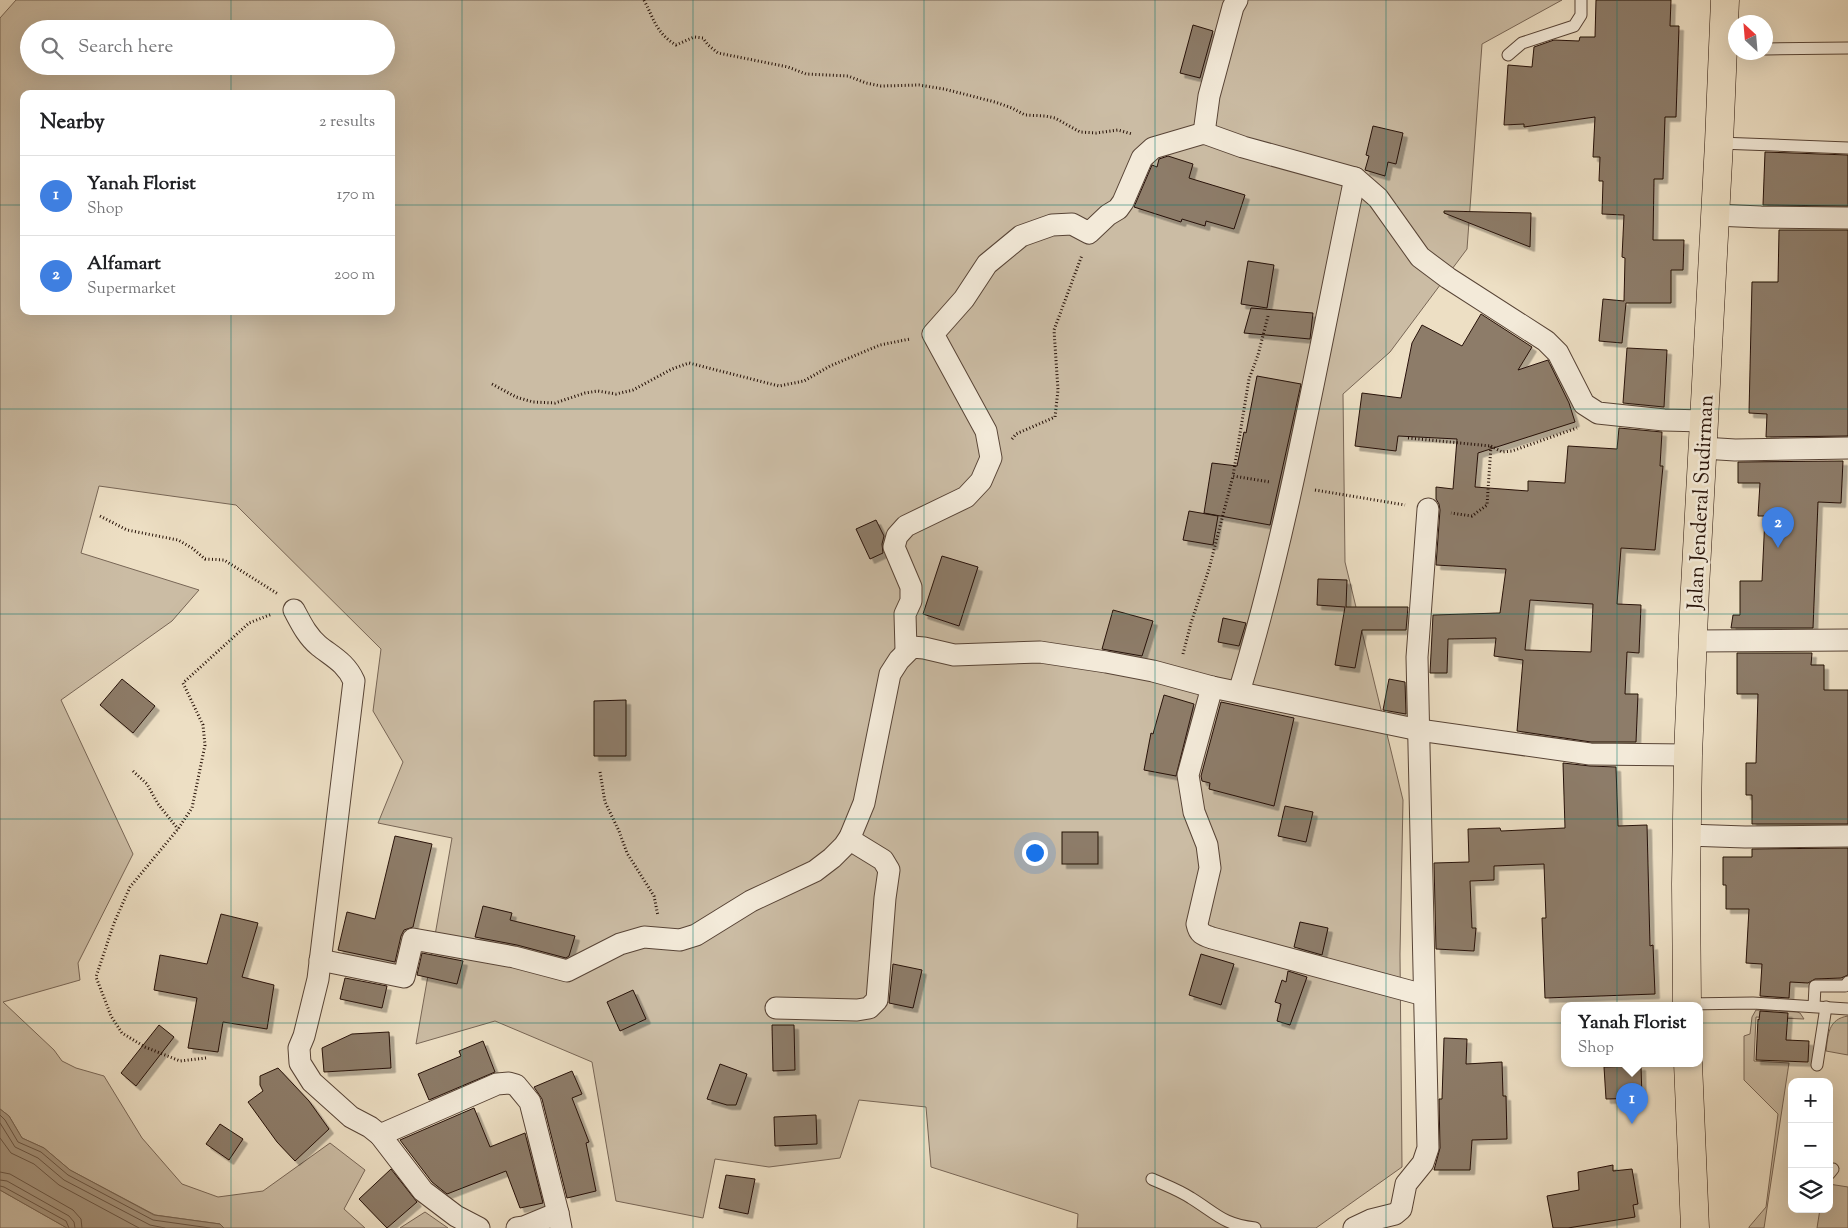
<!DOCTYPE html>
<meta charset="utf-8">
<style>
body{margin:0;font-family:"Sorts Mill Goudy",serif;background:#f2f2f2;color:#202124}
.controls{position:absolute;right:15px;bottom:15px;display:grid;overflow:hidden;border-radius:10px;box-shadow:0 5px 20px #0002}
.controls button{width:45px;height:45px;display:grid;place-items:center;padding:0;border:0;border-bottom:1px solid #e0e0e0;background:#fff;color:#202124;font:25px sans-serif}
.compass{position:absolute;left:1728px;top:15px;width:45px;height:45px;border-radius:50%;background:#fff;box-shadow:0 5px 20px #0002;rotate:334deg}
.you{position:absolute;left:1034px;top:852px;width:18px;height:18px;margin:-12px;border:4px solid #fff;border-radius:50%;background:#1a73e8;box-shadow:0 0 0 8px #1a73e833}
.badge{display:grid;place-items:center;width:32px;height:32px;border-radius:50%;background:#8f2418;color:#fff;font-size:16px;font-weight:700}
.pin{position:absolute;translate:-50% -41px;filter:drop-shadow(0 1px 2px #0008)}
.pin::after{content:'';position:absolute;top:26px;width:18px;height:15px;background:inherit;clip-path:polygon(0 0,100% 0,50% 100%)}
.popup{position:absolute;left:1561px;top:1002px;width:142px;height:65px;box-sizing:border-box;display:grid;place-content:center;border-radius:10px;background:#fff;filter:drop-shadow(0 1px 4px #0005);font-size:16px;white-space:nowrap;color:#757577}
.popup b{font-size:19px;color:#202124}
.popup::after{content:'';position:absolute;left:50%;top:100%;margin-left:-10px;border:10px solid transparent;border-top-color:#fff}
.list{margin:0;padding:0;list-style:none}
h2{display:flex;justify-content:space-between;align-items:center;height:65px;margin:0;padding:0 20px;font-size:21px}
h2 small{font-size:16px;font-weight:400;color:#757577}
.list li{display:grid;grid-template-columns:32px 1fr auto;gap:15px;align-items:center;box-sizing:border-box;height:80px;padding:0 20px;border-top:1px solid #e0e0e0}
.list b{display:block;font-size:19px;white-space:nowrap}
.list p{margin:0;font-size:16px;white-space:nowrap;color:#757577}
.list em{font-size:16px;font-style:normal;color:#757577}
.icon{flex:none;width:28px;height:28px;fill:none;stroke:currentColor;stroke-width:2;stroke-linecap:round;stroke-linejoin:round}
.map{position:relative;flex:none;width:1848px;height:1228px;overflow:hidden}
.search{position:absolute;background:#fff;box-shadow:0 5px 20px #0002;left:20px;top:20px;width:375px;height:55px;display:flex;align-items:center;gap:12px;box-sizing:border-box;padding:0 18px;border-radius:28px;color:#757577;font-size:19px}
.panel{position:absolute;background:#fff;box-shadow:0 5px 20px #0002;left:20px;top:90px;width:375px;height:225px;border-radius:10px}
.map>svg:first-child{display:block}
.green{fill:#cbbca4;stroke:#786656;fill-rule:evenodd}
.water{fill:#a99984;stroke:#756352}
.lines{fill:none;stroke-linecap:round;stroke-linejoin:round}
.shore{stroke:#685546;stroke-width:1}
.building{fill:#8d7c69;stroke:#261107;fill-rule:evenodd;filter:url(#shadow)}
.lane-casing{stroke:#584436;stroke-width:13}
.street-casing{stroke:#584436;stroke-width:23}
.highway-casing{stroke:#261107;stroke-width:29}
.path{stroke:#261107;stroke-width:3;stroke-dasharray:1 2.5;stroke-linecap:butt}
.lane{stroke:#f3ead9;stroke-width:11}
.street{stroke:#f3ead9;stroke-width:21}
.highway{stroke:#eddfc4;stroke-width:28}
.grid{fill:none;stroke:#0f766e;stroke-width:1;stroke-opacity:0.55}
.labels{text-anchor:middle;stroke-width:5;stroke-linejoin:round;paint-order:stroke}
.street-label{font-size:21px;fill:#261107;stroke:#f3ead9}
</style>
<div class="map">
<svg width="1848" height="1228" viewBox="0 0 1848 1228">
<defs>
<filter id="shadow"><feDropShadow dx="4.5" dy="4.5" stdDeviation="0" flood-color="#0004"/></filter>
</defs>
<rect width="100%" height="100%" fill="#eddfc4"/>
<filter id="stains"><feTurbulence type="fractalNoise" baseFrequency=".004" numOctaves="4"/><feColorMatrix values="0 0 0 0 .2 0 0 0 0 .09 0 0 0 0 .02 0 0 0 .5 -.17"/></filter>
<radialGradient id="worn" r=".72"><stop offset=".6" stop-color="#630" stop-opacity="0"/><stop offset="1" stop-color="#630" stop-opacity=".3"/></radialGradient>
<g class="green">
<path d="M16 0H1562L1482 44 1467 249 1390 352 1343 394 1345 562 1403 800 1400 954 1402 1167 1316 1228H1077L1078 1214 931 1167 926 1107 859 1100 840 1158 769 1167 715 1159 703 1218 616 1201 592 1062 495 1021 416 1044 452 838 378 823 403 762 373 711 381 649 236 505 99 486 81 553 199 590 172 621 61 700 133 854 78 963 80 980 3 1002 54 1050 62 1061 76 1068 104 1076 142 1138 182 1184 218 1197 263 1191 330 1143 365 1170 344 1209 365 1228H224L220 1224 155 1215 70 1170 44 1148 22 1138 9 1116 0 1109V18ZM29 29H386V66H29ZM24 94H391V311H24Z"/>
<polygon points="1756,1010 1797,1012 1800,1013 1804,1019 1756,1017 1754,1061 1789,1063 1764,1228 1749,1228 1749,1227 1766,1207 1778,1114 1744,1080 1744,1036 1750,1034 1752,1017"/>
<path d="M1848 1016V1055L1826 1051C1828 1035 1828 1019 1848 1016Z"/>
<polygon points="1829,1184 1848,1187 1848,1228 1817,1228 1820,1209 1829,1209"/>
<polygon points="0,1190 67,1228 0,1228"/>
<polygon points="425,1212 448,1228 400,1228"/>
</g>
<polygon class="water" points="0,1109 9,1116 22,1138 44,1148 70,1170 154,1215 220,1224 224,1228 67,1228 0,1190"/>
<g class="lines">
<g class="shore">
<polyline points="0,1115 5,1120 18,1142 41,1152 68,1175 153,1220 210,1228"/>
<polyline points="0,1123 15,1147 38,1158 64,1180 150,1225 165,1228"/>
<polyline points="0,1138 11,1153 34,1164 59,1185 139,1228"/>
<polyline points="0,1172 10,1174 73,1210 81,1219 82,1228"/>
<polyline points="0,1180 7,1181 69,1216 74,1222 75,1228"/>
<polyline points="0,1186 4,1187 66,1221 69,1228"/>
</g>
</g>
<g class="building">
<polygon points="1596,0 1671,0 1670,26 1679,26 1676,117 1665,117 1663,179 1654,179 1653,240 1684,240 1683,270 1671,270 1671,303 1626,303 1622,343 1599,341 1603,299 1624,301 1625,258 1622,257 1624,215 1602,214 1603,181 1599,181 1600,157 1593,157 1595,117 1524,127 1524,124 1504,125 1508,65 1532,67 1534,47 1554,40 1579,41 1580,37 1595,37"/>
<polygon points="1193,25 1213,31 1200,78 1180,73"/>
<polygon points="1373,126 1403,133 1396,164 1388,162 1385,176 1365,170 1369,156 1366,155"/>
<polygon points="1765,152 1848,155 1848,206 1763,205"/>
<polygon points="1168,156 1193,164 1189,178 1245,195 1234,229 1206,221 1205,226 1182,219 1181,222 1134,207 1152,165 1157,167 1159,159"/>
<polygon points="1444,211 1531,213 1530,247 1444,213"/>
<polygon points="1779,230 1848,230 1848,436 1766,437 1767,414 1749,413 1752,282 1778,282"/>
<polygon points="1248,261 1274,265 1267,308 1241,304"/>
<polygon points="1251,308 1313,313 1310,339 1244,333"/>
<path d="M1481 314 1532 347 1518 370 1548 360 1569 403 1575 422 1478 453 1475 487 1528 491V481L1565 483 1568 446 1617 449 1619 428 1662 432 1660 466H1663L1655 550 1621 548 1617 604 1641 605 1639 653 1627 652 1625 694H1638L1636 742H1591L1517 731 1523 660 1494 656 1496 638 1448 639 1447 673H1430L1433 615 1500 613 1506 569 1436 565 1440 510 1439 504 1436 499V487L1453 489 1457 439 1398 436 1396 451 1355 446 1362 393 1401 398 1412 343 1422 325 1462 346ZM1530 600 1593 604 1591 652 1525 650Z"/>
<polygon points="1627,348 1667,350 1664,407 1623,403"/>
<polygon points="1257,376 1301,384 1270,525 1204,513 1212,463 1237,466 1244,432 1246,433"/>
<polygon points="1843,461 1841,503 1818,502 1813,628 1731,628 1733,615 1740,615 1740,581 1762,581 1765,516 1758,516 1760,483 1738,483 1738,462"/>
<polygon points="1189,511 1218,516 1213,545 1183,540"/>
<polygon points="876,520 884,536 882,544 883,553 870,559 856,529"/>
<polygon points="942,556 978,567 959,626 923,614"/>
<polygon points="1318,579 1347,580 1346,607 1408,607 1406,630 1362,630 1355,668 1335,665 1345,607 1317,605"/>
<polygon points="1113,610 1153,621 1142,656 1102,649"/>
<polygon points="1223,618 1246,623 1239,646 1218,642"/>
<polygon points="1737,653 1812,653 1811,665 1824,665 1824,690 1848,690 1848,824 1752,824 1752,795 1746,795 1746,763 1756,763 1758,694 1737,694"/>
<polygon points="122,679 155,706 133,733 100,705"/>
<polygon points="1389,679 1405,682 1406,714 1383,710"/>
<polygon points="1164,695 1194,704 1176,776 1144,770 1151,733 1153,734"/>
<polygon points="626,700 626,756 594,756 594,701"/>
<polygon points="1221,702 1294,718 1274,806 1209,789 1210,783 1202,781 1201,776"/>
<polygon points="1563,763 1590,766 1616,767 1618,826 1647,825 1650,946 1653,945 1655,994 1545,998 1542,918 1546,918 1544,864 1494,866 1494,880 1470,881 1472,928 1476,928 1474,951 1436,949 1434,863 1469,862 1468,829 1500,828 1501,831 1565,828"/>
<polygon points="1285,806 1313,812 1306,842 1278,836"/>
<rect x="1062" y="832" width="36" height="32"/>
<polygon points="395,836 432,844 413,927 404,930 401,936 395,962 338,950 347,912 375,919"/>
<polygon points="1848,848 1848,975 1841,978 1815,979 1808,983 1790,982 1789,998 1760,996 1762,964 1746,963 1749,909 1726,909 1726,885 1723,885 1723,857 1752,857 1752,849"/>
<polygon points="483,906 512,913 510,920 575,936 569,956 566,958 517,945 475,937"/>
<polygon points="221,914 258,923 242,977 274,985 267,1029 223,1022 218,1052 188,1048 197,998 154,990 160,955 207,964"/>
<polygon points="1300,922 1328,928 1322,955 1294,947"/>
<polygon points="422,953 463,961 457,984 417,975"/>
<polygon points="1201,954 1234,964 1221,1005 1189,995"/>
<polygon points="893,964 922,970 913,1008 889,1003"/>
<polygon points="1288,971 1307,977 1290,1025 1277,1021 1281,1004 1275,1002 1282,980 1286,982"/>
<polygon points="345,978 387,986 382,1008 340,999"/>
<polygon points="633,990 646,1019 620,1031 607,1002"/>
<polygon points="1760,1011 1788,1013 1786,1040 1809,1041 1808,1062 1756,1060 1758,1019 1759,1020"/>
<polygon points="159,1025 174,1037 136,1086 121,1073"/>
<polygon points="772,1025 794,1025 795,1070 773,1071"/>
<polygon points="389,1032 391,1068 324,1072 322,1048 352,1034"/>
<polygon points="1444,1038 1467,1039 1466,1064 1502,1062 1503,1096 1506,1096 1507,1139 1472,1140 1470,1170 1434,1170 1440,1148 1439,1099 1442,1099"/>
<polygon points="483,1041 495,1072 429,1100 418,1074 461,1056 459,1051"/>
<polygon points="720,1064 747,1074 736,1105 727,1105 707,1099"/>
<polygon points="1641,1066 1642,1098 1606,1099 1604,1067"/>
<polygon points="278,1068 309,1101 329,1129 295,1161 277,1142 248,1102 263,1091 260,1085 260,1076"/>
<polygon points="572,1071 582,1094 572,1098 589,1142 586,1143 596,1191 567,1198 542,1099 534,1087"/>
<polygon points="474,1108 490,1147 525,1133 543,1203 520,1208 506,1171 447,1194 432,1182 400,1140"/>
<polygon points="816,1115 817,1144 775,1146 774,1117"/>
<polygon points="220,1124 243,1139 229,1160 206,1144"/>
<polygon points="1613,1165 1613,1171 1632,1169 1638,1204 1633,1205 1635,1217 1568,1228 1553,1228 1547,1196 1579,1190 1578,1172"/>
<polygon points="391,1169 417,1202 387,1228 359,1199"/>
<polygon points="726,1175 755,1179 748,1214 719,1208"/>
</g>
<g class="lines">
<g class="lane-casing">
<g id="lane">
<polyline points="1766,49 1848,48"/>
<polyline points="1508,55 1522,43 1574,26 1581,15 1581,0"/>
<polyline points="1719,143 1848,148"/>
<polyline points="1687,1004 1753,1003 1848,1009"/>
<polyline points="1814,1006 1815,986 1845,986 1848,982"/>
<polyline points="1817,1065 1826,1007"/>
<polyline points="1829,1174 1833,1169"/>
<path d="M1152 1179C1165 1185 1179 1190 1191 1198 1217 1214 1222 1224 1255 1228"/>
</g>
</g>
<g class="street-casing">
<g id="street">
<polyline points="1204,133 1209,96 1233,7 1237,0"/>
<polyline points="1715,215 1761,217 1848,218"/>
<polyline points="1703,448 1735,450 1848,448"/>
<path d="M294 610C301 623 307 636 319 646 333 657 346 663 354 681L318 979 304 1036 299 1048 300 1063 312 1082 351 1117 370 1127 380 1135 423 1191 456 1216 479 1228"/>
<polyline points="1693,641 1848,640"/>
<polyline points="906,650 905,614 911,601 911,587 894,547 897,536 906,526 966,497 981,481 991,458 986,431 933,334 964,299 987,264 1021,236 1052,225 1072,224 1089,233 1108,215 1118,209 1123,202 1142,158 1153,148 1204,133 1243,147 1355,178 1378,198 1420,257 1448,278 1546,341 1558,353 1584,404 1598,413 1664,420 1704,421"/>
<path d="M1212 687 1188 775 1194 812 1207 845 1210 868 1197 924C1199 934 1203 935 1212 938L1424 995"/>
<path d="M1239 692C1290 524 1319 349 1355 178"/>
<polyline points="1687,835 1745,837 1848,836"/>
<polyline points="320,960 404,977 413,939 514,957 567,971 620,944 644,937 680,940 696,935 751,901 815,871 832,858 844,846 850,837 864,803 890,674 899,660 912,647 924,648 954,655 1040,652 1106,662 1153,671 1212,687 1419,730 1590,754 1688,755"/>
<polyline points="776,1008 857,1010 869,1008 877,1000 885,898 889,870 883,860 852,841 850,837"/>
<polyline points="380,1135 497,1084 509,1083 516,1085 530,1102 558,1213 561,1228"/>
<polyline points="517,1228 524,1227 558,1213"/>
<polyline points="1354,1228 1371,1220 1395,1214 1401,1209 1406,1184 1423,1163 1428,1148 1417,657 1428,509"/>
</g>
</g>
<g class="highway-casing">
<g id="highway">
<polyline points="1687,1005 1686,884 1688,755 1695,588 1719,143 1725,0"/>
<polyline points="1688,1063 1695,1228"/>
</g>
</g>
<g class="path">
<path d="M644 0C654 19 656 33 676 45L694 37 703 38 708 45 718 53 788 67 806 74 848 76 866 83 881 86 919 85 944 89 995 102 1012 108 1025 115 1045 116 1055 118 1080 132 1096 133 1118 130 1132 134"/>
<polyline points="1268,316 1258,355 1249,379 1233,476 1270,482"/>
<polyline points="492,384 516,397 533,402 555,403 585,393 598,391 616,394 633,390 672,369 689,363 779,386 804,381 830,366 880,345 910,339"/>
<polyline points="1408,438 1491,446 1487,505 1472,516 1451,513"/>
<polyline points="1012,439 1016,434 1055,417 1058,390 1054,330 1082,255"/>
<polyline points="1491,446 1502,452 1512,451 1577,428"/>
<polyline points="1315,490 1405,505"/>
<polyline points="100,516 127,530 178,540 192,548 205,559 224,560 278,594"/>
<polyline points="1183,654 1191,623 1209,569 1233,476"/>
<polyline points="133,771 147,784 158,804 178,829"/>
<polyline points="600,772 605,802 619,831 627,853 654,896 658,916"/>
<polyline points="206,1058 180,1061 145,1047 122,1033 111,1016 96,977 114,923 130,887 178,829 192,808 205,745 203,725 183,683 249,623 272,614"/>
</g>
<use href="#lane" class="lane"/>
<use href="#street" class="street"/>
<use href="#highway" class="highway"/>
</g>
<path class="grid" d="M231 0V29M462 0V1228M693 0V1228M924 0V1228M1155 0V1228M1386 0V1228M1617 0V1228M231 66V94M0 205H24M391 205H1848M231 311V1228M0 409H1848M0 614H1848M0 819H1848M0 1023H1848"/>
<g class="labels">
<g class="street-label">
<text transform="translate(1700 502) rotate(-87)" y="7">Jalan Jenderal Sudirman</text>
</g>
</g>
<rect width="100%" height="100%" filter="url(#stains)"/>
<rect width="100%" height="100%" fill="url(#worn)"/>
</svg>
<div class="controls">
<button>+</button>
<button>−</button>
<button><svg class="icon" aria-label="layers" viewBox="0 0 24 24"><path d="M12 4l9 5-9 5-9-5zM3 14l9 5 9-5"/></svg></button>
</div>
<svg class="compass" viewBox="-18 -18 36 36"><path d="M0-13l5 13h-10z" fill="#e53935"/><path d="M0 13l5-13h-10z" fill="#757577"/></svg>
<div class="you"></div>
<div class="pin badge" style="left:1632px;top:1124px;background:#3f7fe0">1</div>
<div class="popup"><b>Yanah Florist</b>Shop</div>
<div class="pin badge" style="left:1778px;top:548px;background:#3f7fe0">2</div>
<div class="search"><svg class="icon" aria-label="search" viewBox="0 0 24 24"><circle cx="10" cy="10" r="6"/><path d="M15 15l6 6"/></svg>Search here</div>
<section class="panel">
<h2>Nearby<small>2 results</small></h2>
<ul class="list">
<li><span class="badge" style="background:#3f7fe0">1</span><div><b>Yanah Florist</b><p>Shop</p></div><em>170 m</em></li>
<li><span class="badge" style="background:#3f7fe0">2</span><div><b>Alfamart</b><p>Supermarket</p></div><em>200 m</em></li>
</ul>
</section>
</div>
